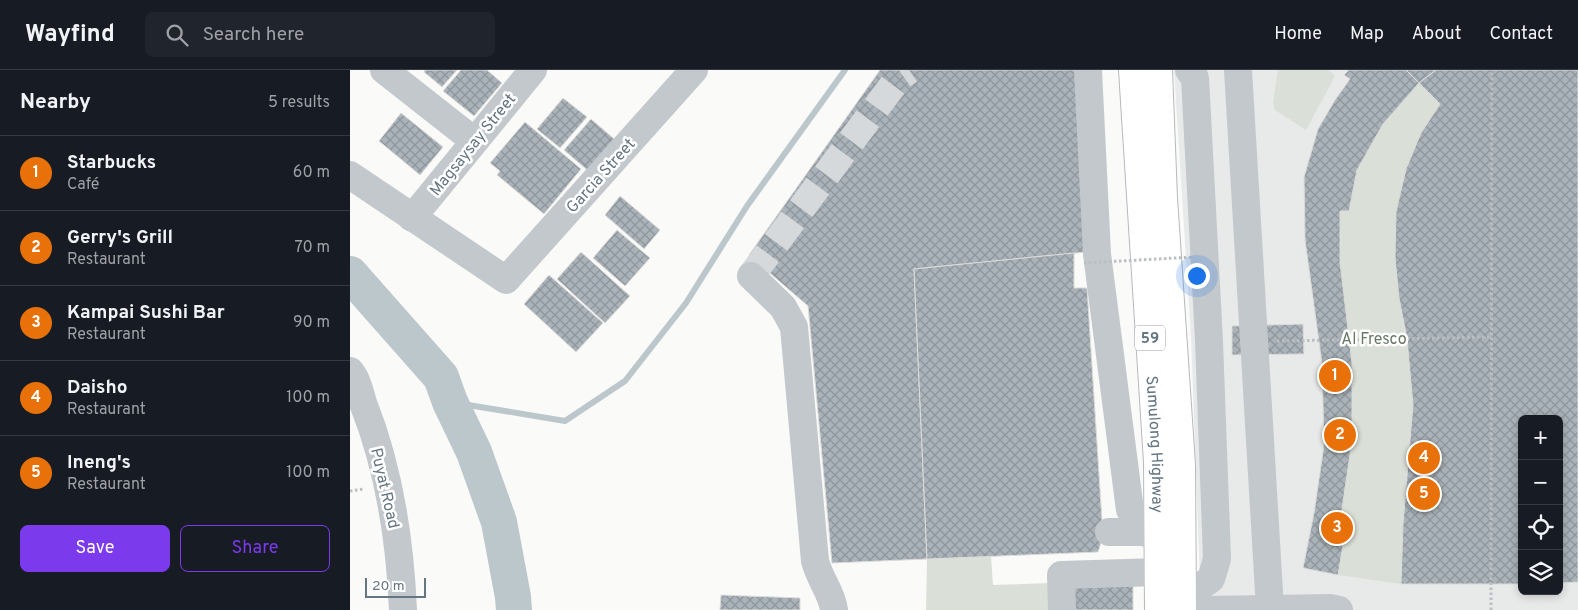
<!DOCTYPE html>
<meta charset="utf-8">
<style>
body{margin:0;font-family:Overpass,sans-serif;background:#20242c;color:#f1f3f6}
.controls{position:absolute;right:15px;bottom:15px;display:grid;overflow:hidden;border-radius:8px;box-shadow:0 2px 8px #0003}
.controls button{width:45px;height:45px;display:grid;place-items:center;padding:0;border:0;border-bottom:1px solid #363941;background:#171b24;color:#f1f3f6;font:25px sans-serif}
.scale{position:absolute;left:15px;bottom:12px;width:61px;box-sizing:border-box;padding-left:5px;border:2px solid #657683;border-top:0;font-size:14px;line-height:18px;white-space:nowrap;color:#657683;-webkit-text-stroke:4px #fff;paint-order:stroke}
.you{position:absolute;left:846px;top:205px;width:18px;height:18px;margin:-12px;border:4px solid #fff;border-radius:50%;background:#1a73e8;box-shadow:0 0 0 8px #1a73e833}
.badge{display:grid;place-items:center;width:32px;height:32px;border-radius:50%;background:#7c3aed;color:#fff;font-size:16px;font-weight:700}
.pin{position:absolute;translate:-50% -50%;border:2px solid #fff;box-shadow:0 1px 5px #0006}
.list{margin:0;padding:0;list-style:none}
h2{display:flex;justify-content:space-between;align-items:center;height:65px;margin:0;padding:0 20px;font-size:21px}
h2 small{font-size:16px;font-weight:400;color:#9ea1a6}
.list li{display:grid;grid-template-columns:32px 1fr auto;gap:15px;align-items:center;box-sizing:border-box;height:75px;padding:0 20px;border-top:1px solid #363941}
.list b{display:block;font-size:19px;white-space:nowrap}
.list p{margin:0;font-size:16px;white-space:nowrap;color:#9ea1a6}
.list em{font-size:16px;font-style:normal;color:#9ea1a6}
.actions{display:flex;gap:10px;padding:15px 20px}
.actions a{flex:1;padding:11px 0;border:1px solid #7c3aed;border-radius:8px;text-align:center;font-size:18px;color:#7c3aed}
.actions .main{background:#7c3aed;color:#fff}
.icon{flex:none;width:28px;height:28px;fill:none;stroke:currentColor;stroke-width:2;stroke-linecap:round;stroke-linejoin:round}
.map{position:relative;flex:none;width:1228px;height:540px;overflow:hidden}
header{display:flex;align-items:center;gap:30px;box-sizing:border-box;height:70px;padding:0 25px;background:#171b24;border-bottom:1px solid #363941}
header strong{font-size:24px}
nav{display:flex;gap:28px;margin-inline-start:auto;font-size:18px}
.search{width:350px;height:45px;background:#20242c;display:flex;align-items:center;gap:12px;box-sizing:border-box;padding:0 18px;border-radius:8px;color:#9ea1a6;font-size:19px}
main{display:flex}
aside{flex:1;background:#171b24}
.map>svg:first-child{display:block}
.built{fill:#e8e9e9;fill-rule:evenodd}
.green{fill:#dadfd7}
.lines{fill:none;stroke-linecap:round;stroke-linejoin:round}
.stream{stroke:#bbc7cb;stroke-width:6}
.river{stroke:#bbc7cb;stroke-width:36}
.building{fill:url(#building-cross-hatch);stroke:#dcdcda}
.minor-tunnel{stroke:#d5d9db;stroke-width:28;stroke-dasharray:28 14;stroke-linecap:butt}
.major-casing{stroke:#b5babe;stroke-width:30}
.path{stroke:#bbbfc2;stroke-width:3;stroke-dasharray:2.5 2.5;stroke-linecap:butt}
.minor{stroke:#c3c8cc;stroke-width:28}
.major{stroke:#fff;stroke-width:28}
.path-bridge{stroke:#bbbfc2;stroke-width:3;stroke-dasharray:2.5 2.5;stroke-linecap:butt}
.labels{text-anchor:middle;stroke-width:5;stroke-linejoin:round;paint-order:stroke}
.shield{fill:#fff;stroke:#939fa8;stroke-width:1}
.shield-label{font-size:15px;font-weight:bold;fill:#657683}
.street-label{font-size:16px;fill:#657683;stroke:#fff}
.park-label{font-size:16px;fill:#687a64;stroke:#fff}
</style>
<header>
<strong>Wayfind</strong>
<div class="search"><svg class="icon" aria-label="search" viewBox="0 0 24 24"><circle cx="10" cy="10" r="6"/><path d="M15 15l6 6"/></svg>Search here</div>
<nav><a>Home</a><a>Map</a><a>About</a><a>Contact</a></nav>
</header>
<main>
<aside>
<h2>Nearby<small>5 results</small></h2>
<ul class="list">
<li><span class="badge" style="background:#e8710a">1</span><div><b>Starbucks</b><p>Café</p></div><em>60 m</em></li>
<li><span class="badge" style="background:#e8710a">2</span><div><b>Gerry's Grill</b><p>Restaurant</p></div><em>70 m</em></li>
<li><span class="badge" style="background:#e8710a">3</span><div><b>Kampai Sushi Bar</b><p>Restaurant</p></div><em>90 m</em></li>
<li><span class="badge" style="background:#e8710a">4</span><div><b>Daisho</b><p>Restaurant</p></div><em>100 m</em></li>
<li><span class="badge" style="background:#e8710a">5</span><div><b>Ineng's</b><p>Restaurant</p></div><em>100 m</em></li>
</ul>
<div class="actions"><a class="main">Save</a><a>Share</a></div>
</aside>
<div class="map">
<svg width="1228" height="540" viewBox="0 0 1228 540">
<defs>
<pattern id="building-cross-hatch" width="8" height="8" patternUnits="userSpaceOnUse" patternTransform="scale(1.25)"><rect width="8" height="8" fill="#aab3b9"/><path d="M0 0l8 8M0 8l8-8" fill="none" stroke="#8e969c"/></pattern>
</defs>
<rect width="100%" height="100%" fill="#fafaf8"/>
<path class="built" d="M824 0H1228V540H851L841 267ZM1172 349H1209V521H1172Z"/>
<g class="green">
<polygon points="928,0 978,0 985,6 956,60 925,40 923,33"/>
<path d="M1069 13 1090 34C1049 98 1038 153 1049 228 1054 263 1062 298 1063 333 1064 355 1059 379 1057 401 1054 439 1052 476 1051 514L988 505 997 451 991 446 996 249 990 192V141H999L1007 100 1033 54Z"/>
<polygon points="641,486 643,515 702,513 703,540 576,540 577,489"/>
</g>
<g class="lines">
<polyline class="stream" points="100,332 215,351 275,311 336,233 397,136 495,0"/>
<polyline class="river" points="0,204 91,307 100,332 124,382 149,452 163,527 164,540"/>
</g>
<g class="building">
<polygon points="75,0 107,0 92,17 74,2"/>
<polygon points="111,0 137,0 152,13 124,46 93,21"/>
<polygon points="530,0 726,0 736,182 564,199 577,489 482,493 458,236 399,185"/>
<polygon points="999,0 1056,0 1069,13 1033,54 1007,100 999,141 990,141 990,192 1002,293 1002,371 991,446 997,451 988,505 953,498 964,443 974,375 972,294 955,170 954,107 968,59 985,30 1000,9 994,5"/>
<polygon points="1056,0 1086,0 1069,13"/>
<polygon points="1086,0 1228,0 1228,512 1209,513 1209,349 1172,349 1172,514 1051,514 1053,454 1063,335 1057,269 1049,228 1045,188 1046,142 1056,99 1071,63 1090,34 1069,13"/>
<polygon points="213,28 237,47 210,78 187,59"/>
<polygon points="51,43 93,77 70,105 29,71"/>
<polygon points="241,49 270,74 243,105 214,80"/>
<polygon points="175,52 231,99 194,144 147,105 150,101 140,93"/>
<polygon points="270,126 310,160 294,179 255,145"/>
<polygon points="267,160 300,188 275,216 243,188"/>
<polygon points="231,182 280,226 255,253 207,209"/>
<polygon points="724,183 724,218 737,218 753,466 748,482 577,489 564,199"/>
<polygon points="199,205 253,253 226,282 174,234"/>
<polygon points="953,254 954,284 882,285 882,256"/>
<polygon points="783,511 783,540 720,540 719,512"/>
<polygon points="371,525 450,528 450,540 370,540"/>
</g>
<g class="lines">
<polyline class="minor-tunnel" points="401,206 549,7 559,0"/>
<g class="major-casing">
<g id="major">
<path id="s1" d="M783 0 808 392 809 540"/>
<polyline points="808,0 813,128 831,395 832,540"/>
</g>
</g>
<g class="path">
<polyline points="927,271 1141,267"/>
<polyline points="0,421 14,419"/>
<polyline points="1141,540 1142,0"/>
</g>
<g class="minor">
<polyline points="34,0 123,70"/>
<polyline points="738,0 747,184 780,440 793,462 809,467"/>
<polyline points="839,0 845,8 859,271 867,489 861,509 832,529 841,537 855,540 980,538 989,540"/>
<polyline points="888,0 920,539"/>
<polyline points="0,105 156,210 344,0"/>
<polyline points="62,148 183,0"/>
<path d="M401 206 433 237 444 257 465 491C470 510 482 523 484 540"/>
<path d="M0 301C7 309 10 322 13 333 39 398 50 470 53 540"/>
<polyline points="759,462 793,462"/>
<polyline points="712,540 711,505 809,502"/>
</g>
<use href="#major" class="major"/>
<polyline class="path-bridge" points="734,193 844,187"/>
</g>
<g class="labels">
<rect class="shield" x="785" y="255.5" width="30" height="25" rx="4"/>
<g class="shield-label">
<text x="800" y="273">59</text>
</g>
<g class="street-label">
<text transform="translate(122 74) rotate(-51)" y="6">Magsaysay Street</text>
<text transform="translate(250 105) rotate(-48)" y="6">Garcia Street</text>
<text dy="6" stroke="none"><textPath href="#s1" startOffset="375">Sumulong Highway</textPath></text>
<text transform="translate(36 418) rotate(77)" y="6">Puyat Road</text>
</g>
<g class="park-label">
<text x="1024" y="274">Al Fresco</text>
</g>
</g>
</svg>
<div class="controls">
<button>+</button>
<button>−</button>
<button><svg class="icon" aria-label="locate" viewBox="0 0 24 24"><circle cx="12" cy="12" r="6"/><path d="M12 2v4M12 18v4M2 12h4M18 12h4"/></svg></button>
<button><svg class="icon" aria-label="layers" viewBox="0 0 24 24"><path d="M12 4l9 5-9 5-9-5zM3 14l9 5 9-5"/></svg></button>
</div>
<div class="scale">20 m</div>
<div class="you"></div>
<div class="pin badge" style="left:985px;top:306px;background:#e8710a">1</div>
<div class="pin badge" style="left:990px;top:365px;background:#e8710a">2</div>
<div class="pin badge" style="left:987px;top:458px;background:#e8710a">3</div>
<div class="pin badge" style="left:1074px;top:388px;background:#e8710a">4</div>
<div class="pin badge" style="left:1074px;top:424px;background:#e8710a">5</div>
</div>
</main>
